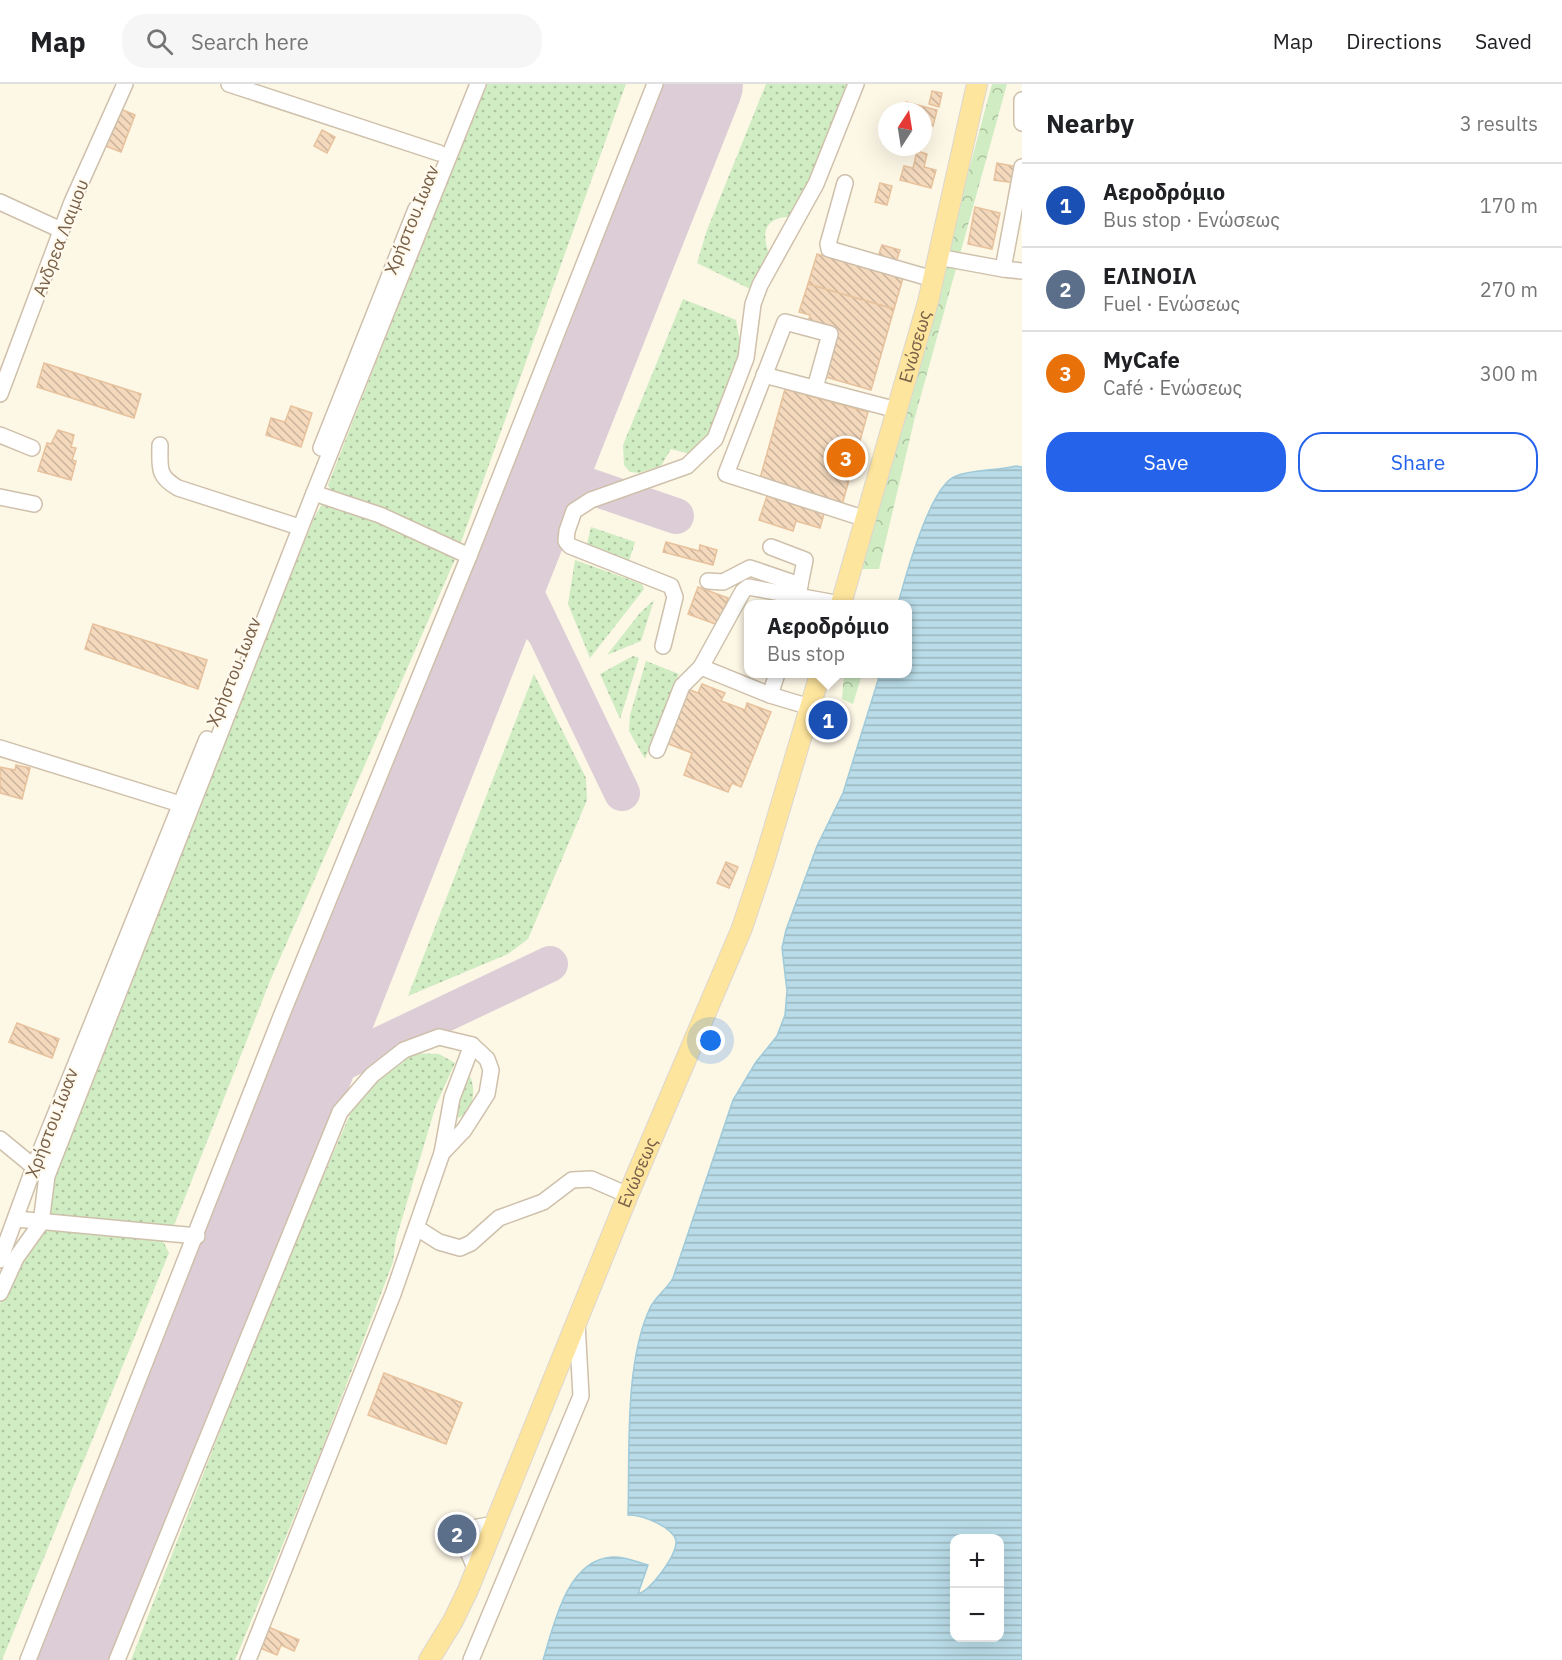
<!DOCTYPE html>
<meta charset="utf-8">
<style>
body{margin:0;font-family:"IBM Plex Sans",sans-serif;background:#f6f6f6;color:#202124}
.controls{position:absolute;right:18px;bottom:18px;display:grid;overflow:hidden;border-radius:12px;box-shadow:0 6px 24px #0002}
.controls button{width:54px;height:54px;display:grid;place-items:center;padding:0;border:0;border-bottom:2px solid #e0e0e0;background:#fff;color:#202124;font:30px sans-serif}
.compass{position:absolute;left:878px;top:18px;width:54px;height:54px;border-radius:50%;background:#fff;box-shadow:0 6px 24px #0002;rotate:12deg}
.you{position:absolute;left:711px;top:957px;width:21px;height:21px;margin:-15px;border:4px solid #fff;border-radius:50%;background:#1a73e8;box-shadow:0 0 0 9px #1a73e833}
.badge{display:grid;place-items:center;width:39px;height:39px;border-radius:50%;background:#2563eb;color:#fff;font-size:20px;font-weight:700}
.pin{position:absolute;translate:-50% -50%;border:3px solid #fff;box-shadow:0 2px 6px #0006}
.popup{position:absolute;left:744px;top:516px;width:168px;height:78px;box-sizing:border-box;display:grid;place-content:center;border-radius:12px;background:#fff;filter:drop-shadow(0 2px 4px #0005);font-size:20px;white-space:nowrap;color:#757577}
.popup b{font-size:22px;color:#202124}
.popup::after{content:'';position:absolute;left:50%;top:100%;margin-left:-12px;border:12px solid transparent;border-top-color:#fff}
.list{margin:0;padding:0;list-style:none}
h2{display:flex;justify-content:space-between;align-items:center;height:78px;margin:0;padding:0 24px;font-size:26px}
h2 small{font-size:20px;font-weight:400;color:#757577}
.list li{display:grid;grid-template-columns:39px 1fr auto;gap:18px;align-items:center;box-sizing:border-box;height:84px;padding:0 24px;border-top:2px solid #e0e0e0}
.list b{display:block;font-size:22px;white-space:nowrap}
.list p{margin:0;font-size:20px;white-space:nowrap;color:#757577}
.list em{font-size:20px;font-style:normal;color:#757577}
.actions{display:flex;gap:12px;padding:18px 24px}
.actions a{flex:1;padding:14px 0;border:2px solid #2563eb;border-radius:24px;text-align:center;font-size:21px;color:#2563eb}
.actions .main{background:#2563eb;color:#fff}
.icon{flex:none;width:33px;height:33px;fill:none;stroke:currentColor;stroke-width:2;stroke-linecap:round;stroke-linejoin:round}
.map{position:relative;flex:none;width:1022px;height:1576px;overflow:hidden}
header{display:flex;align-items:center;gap:36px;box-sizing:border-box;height:84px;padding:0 30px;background:#fff;border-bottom:2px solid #e0e0e0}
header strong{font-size:28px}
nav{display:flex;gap:33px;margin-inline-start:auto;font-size:21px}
.search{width:420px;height:54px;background:#f6f6f6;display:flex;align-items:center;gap:15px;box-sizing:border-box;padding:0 21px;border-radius:24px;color:#757577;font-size:22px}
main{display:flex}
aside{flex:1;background:#fff}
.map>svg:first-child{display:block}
.grass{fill:url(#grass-dots)}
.forest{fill:url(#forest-crowns)}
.water{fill:url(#water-rules);stroke:#9fcada;stroke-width:1.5;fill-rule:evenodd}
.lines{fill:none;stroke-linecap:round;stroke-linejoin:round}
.taxiway{stroke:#dccdd7;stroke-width:36}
.runway{stroke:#dccdd7;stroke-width:92}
.building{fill:url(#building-back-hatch);stroke:#e7c29c;stroke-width:1.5}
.minor-casing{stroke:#cfc0ab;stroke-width:18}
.major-casing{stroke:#dcd6d0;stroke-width:22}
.minor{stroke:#fff;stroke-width:15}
.major{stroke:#fee59d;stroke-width:20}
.labels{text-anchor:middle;stroke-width:4.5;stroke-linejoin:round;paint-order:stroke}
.street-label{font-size:18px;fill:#786049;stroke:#fffaed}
</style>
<header>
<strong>Map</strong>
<div class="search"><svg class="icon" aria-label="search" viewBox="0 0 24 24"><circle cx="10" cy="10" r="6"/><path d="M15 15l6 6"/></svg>Search here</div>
<nav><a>Map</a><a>Directions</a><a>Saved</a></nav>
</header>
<main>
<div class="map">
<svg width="1022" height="1576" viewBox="0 0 1022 1576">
<defs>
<pattern id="grass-dots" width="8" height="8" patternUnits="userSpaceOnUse" patternTransform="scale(1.5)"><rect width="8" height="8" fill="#cfecc3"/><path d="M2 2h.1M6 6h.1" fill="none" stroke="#adc3a0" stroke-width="1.8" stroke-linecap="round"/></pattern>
<pattern id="forest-crowns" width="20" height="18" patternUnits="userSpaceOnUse" patternTransform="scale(1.5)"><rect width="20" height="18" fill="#cfecc3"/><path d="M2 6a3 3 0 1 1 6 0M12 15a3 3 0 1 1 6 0" fill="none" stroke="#adc3a0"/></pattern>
<pattern id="water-rules" width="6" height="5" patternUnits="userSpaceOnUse" patternTransform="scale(1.5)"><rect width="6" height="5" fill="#b9dce8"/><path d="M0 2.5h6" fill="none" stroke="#9bb6be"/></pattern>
<pattern id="building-back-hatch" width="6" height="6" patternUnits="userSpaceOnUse" patternTransform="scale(1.5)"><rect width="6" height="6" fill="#f4d9bd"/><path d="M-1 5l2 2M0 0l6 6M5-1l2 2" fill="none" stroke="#cab39c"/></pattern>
</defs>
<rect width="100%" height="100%" fill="#fdf7e6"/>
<g class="grass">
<polygon points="485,0 626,0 460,461 332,409 328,401"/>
<path d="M766 0H851L811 97 790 133C765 133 761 149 769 169L750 205 697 179 707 146Z"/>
<polygon points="683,215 736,236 741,264 736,287 707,359 690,370 671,365 661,382 639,389 630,388 624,381 623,361"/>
<polygon points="329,419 337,420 456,473 270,897 173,1144 51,1133 48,1129 46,1112 149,842 314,434 322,420"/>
<polygon points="591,443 635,458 629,477 587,460"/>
<polygon points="575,476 642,500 644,505 590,574 568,520"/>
<polygon points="654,516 641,557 607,571 640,529"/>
<polygon points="633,572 639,574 620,635 600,590"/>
<polygon points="646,577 679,590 645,675 629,647 630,631"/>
<polygon points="534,590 586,694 587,716 528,855 508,870 408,912"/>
<polygon points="407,969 439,970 455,979 436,1021 396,1155 393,1178 318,1375 235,1576 131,1576 277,1200 357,1014 379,993 404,978"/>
<path d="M468 988C476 1004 474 1013 468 1030L457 1034 446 1046Z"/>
<polygon points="58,1142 163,1157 169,1169 2,1576 0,1576 0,1220 12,1191 44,1145"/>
</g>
<g class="forest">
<polygon points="992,0 1007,0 915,333 879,485 862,485"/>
<polygon points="844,590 862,590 853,620 842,615"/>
</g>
<path class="water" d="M1016 382 1022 383V1576H543C554 1542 566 1476 612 1473 624 1472 637 1478 648 1481L638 1510C651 1506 677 1471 676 1457 674 1443 640 1430 628 1431 630 1369 624 1280 650 1224 655 1213 667 1205 673 1194L733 1016 756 978 777 952 785 931 787 907 782 864 786 846 817 762 843 709 880 590H908V520H898C905 494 930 401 956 392 974 385 996 387 1016 382ZM954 1454H999V1554H954Z"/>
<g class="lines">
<g class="taxiway">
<polyline points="552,367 558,385 574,397 676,432"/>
<polyline points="519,451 516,483 525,507 622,709"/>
<path d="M486 534C508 522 526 522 541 544"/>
<path d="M332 924C325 958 342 974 375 963"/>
<polyline points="299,1007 327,986 550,880"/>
</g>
<polyline class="runway" points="73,1576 697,0"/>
</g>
<g class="building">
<polygon points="932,7 942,9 939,23 929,20"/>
<polygon points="906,18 937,26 933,42 923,39 923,27 903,27"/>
<polygon points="118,24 135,31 121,68 103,61"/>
<polygon points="322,46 335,53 327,69 314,62"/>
<polygon points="917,67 927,70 924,83 936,86 931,104 900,96 904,82 913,84"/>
<polygon points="997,79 1018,83 1015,99 994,96"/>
<polygon points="880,99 892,102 887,121 875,118"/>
<polygon points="975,123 1000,129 992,165 968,160"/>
<polygon points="882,161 900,166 896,178 878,173"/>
<polygon points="817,170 903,194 894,225 808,200"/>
<polygon points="808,200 894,225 871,306 822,292 835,247 808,239 810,231 799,228"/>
<polygon points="44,279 141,310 134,334 37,303"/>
<polygon points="785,305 868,328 842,421 759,398"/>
<polygon points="291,322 312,329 301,363 266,351 271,334 285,338"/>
<polygon points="58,346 74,351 71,363 76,364 72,376 76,377 71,396 38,387 47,359 51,360"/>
<polygon points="767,412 824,430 820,444 796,437 793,447 759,436"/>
<polygon points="666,458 699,467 700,461 717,466 713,481 663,468"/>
<polygon points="698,503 728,514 718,541 688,530"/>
<polygon points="93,540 207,576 198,605 85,565"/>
<polygon points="702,600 725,609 721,617 745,626 747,619 771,628 741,703 732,699 728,708 684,691 692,669 666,659 688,605 698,609"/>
<polygon points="16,681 30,684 22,715 0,709 0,683 15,686"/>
<polygon points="726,778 738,783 729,804 717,799"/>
<polygon points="17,939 59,955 52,974 9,958"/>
<polygon points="384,1289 462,1319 446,1360 368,1331"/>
<polygon points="452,1440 467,1446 459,1466 444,1459"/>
<polygon points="266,1542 299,1556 294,1567 281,1561 277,1571 258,1563"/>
</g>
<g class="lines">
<g class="minor-casing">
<g id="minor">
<polyline points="229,0 439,69"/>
<polyline points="1022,16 1022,39"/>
<polyline points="1022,83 1003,185 1022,187"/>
<polyline points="845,99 828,160 829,165 933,195"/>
<polyline points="0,118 61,146"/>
<polyline points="938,173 1003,185"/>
<polyline points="764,291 897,326"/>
<polyline points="815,304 830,250 785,238 726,390 866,435"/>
<polyline points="0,310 72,118 125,0"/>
<polyline points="0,351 32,364"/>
<path d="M160 361C160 384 157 392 178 404L293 441"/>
<polyline points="321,364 416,125"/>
<polyline points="314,409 380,431 469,472"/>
<polyline points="0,413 34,420"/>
<polyline points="771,463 805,476 800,501"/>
<polyline points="708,497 723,498 750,484 800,501 797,520"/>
<polyline points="663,562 675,513 671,502 570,462 566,457 567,447 574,427 591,416 687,382 715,355 746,274 753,220 760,201 816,100 856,0"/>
<polyline points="770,611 777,590"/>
<polyline points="810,623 770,611 701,583 743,507 748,503 841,520"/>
<polyline points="0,664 180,720"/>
<polyline points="657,666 682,602 701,583"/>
<polyline points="0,1055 34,1083"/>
<polyline points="442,1069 452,1014 472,961"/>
<polyline points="16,1135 197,1152"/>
<polyline points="417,1144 439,1158 460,1164 471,1159 499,1134 543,1118 572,1096 591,1095 628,1111"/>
<polyline points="0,1176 34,1083 207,655"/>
<polyline points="0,1209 16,1174 41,1139 47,1092 314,409 478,0"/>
<polyline points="476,1486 465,1461 472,1444 495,1440"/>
<polyline points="28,1576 282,930 469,472 655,0"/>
<polyline points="117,1576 340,1028 372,991 404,966 439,953 472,961 487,975 491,986 487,1010 464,1046 442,1069 393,1210 248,1576"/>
<polyline points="471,1576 581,1312 577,1239"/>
</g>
</g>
<g class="major-casing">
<g id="major">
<path id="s1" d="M841 520 928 218 977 0"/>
<path id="s2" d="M429 1576 453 1537 468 1506 628 1111 742 844 764 778 820 590"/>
</g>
</g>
<use href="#minor" class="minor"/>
<use href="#major" class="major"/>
</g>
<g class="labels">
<g class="street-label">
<text transform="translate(412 136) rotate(-68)" y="6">Χρήστου.Ιωαν</text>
<text transform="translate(61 154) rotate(-69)" y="6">Ανδρεα Λαιμου</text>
<text dy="6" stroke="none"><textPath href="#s1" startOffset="268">Ενώσεως</textPath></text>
<text transform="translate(234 588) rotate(-68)" y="6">Χρήστου.Ιωαν</text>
<text transform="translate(52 1039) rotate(-69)" y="6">Χρήστου.Ιωαν</text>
<text dy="6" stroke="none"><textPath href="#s2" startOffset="531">Ενώσεως</textPath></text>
</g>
</g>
</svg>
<div class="controls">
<button>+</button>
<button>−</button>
</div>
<svg class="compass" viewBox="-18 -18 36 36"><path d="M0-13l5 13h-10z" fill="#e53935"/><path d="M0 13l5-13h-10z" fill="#757577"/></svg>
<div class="you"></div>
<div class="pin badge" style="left:828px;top:636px;background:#1a4fb4">1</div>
<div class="popup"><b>Αεροδρόμιο</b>Bus stop</div>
<div class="pin badge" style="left:457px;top:1450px;background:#5c6f8a">2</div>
<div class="pin badge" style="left:846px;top:374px;background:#e8710a">3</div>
</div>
<aside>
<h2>Nearby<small>3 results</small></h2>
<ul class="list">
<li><span class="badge" style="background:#1a4fb4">1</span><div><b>Αεροδρόμιο</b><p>Bus stop · Ενώσεως</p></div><em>170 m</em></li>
<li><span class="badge" style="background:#5c6f8a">2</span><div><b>ΕΛΙΝΟΙΛ</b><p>Fuel · Ενώσεως</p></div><em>270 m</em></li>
<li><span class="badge" style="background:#e8710a">3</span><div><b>MyCafe</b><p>Café · Ενώσεως</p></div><em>300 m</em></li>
</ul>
<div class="actions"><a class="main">Save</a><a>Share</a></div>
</aside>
</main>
